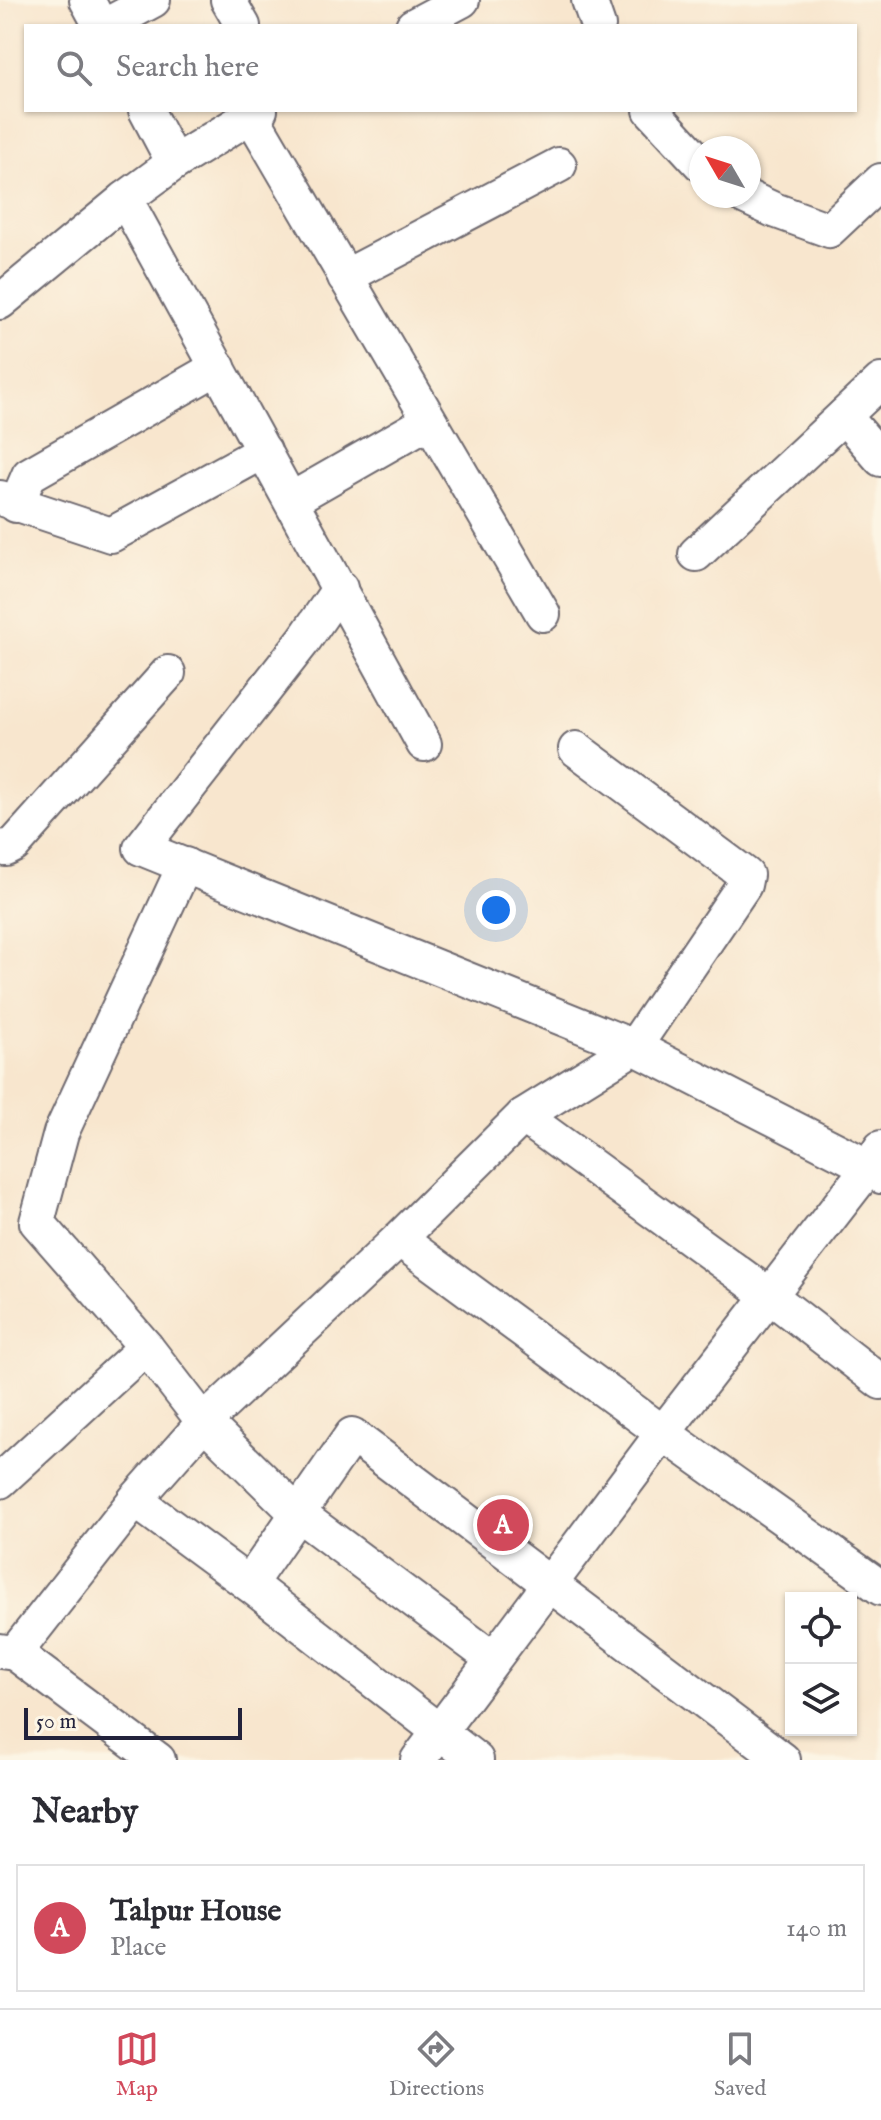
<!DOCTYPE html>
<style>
body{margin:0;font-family:"IM FELL English",serif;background:#f2f2f3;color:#2b2b33}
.controls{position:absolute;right:24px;bottom:24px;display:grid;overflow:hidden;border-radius:0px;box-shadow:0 2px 6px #0004}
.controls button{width:72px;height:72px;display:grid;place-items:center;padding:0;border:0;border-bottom:2px solid #e1e1e2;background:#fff;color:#2b2b33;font:40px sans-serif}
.compass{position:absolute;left:689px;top:136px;width:72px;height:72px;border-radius:50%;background:#fff;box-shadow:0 2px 6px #0004;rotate:309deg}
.scale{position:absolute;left:24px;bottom:20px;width:218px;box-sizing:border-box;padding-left:8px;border:4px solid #22223b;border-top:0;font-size:22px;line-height:28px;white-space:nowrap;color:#22223b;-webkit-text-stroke:6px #fcf5e5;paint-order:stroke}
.you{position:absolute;left:496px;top:910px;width:28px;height:28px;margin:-20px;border:6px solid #fff;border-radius:50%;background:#1a73e8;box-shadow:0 0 0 12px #1a73e833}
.badge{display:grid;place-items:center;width:52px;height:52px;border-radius:50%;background:#d1495b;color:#fff;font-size:26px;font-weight:700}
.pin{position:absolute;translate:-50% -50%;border:4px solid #fff;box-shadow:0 2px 8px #0006}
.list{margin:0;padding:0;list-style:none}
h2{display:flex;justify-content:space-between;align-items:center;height:104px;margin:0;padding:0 32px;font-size:34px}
h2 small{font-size:26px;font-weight:400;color:#7c7c81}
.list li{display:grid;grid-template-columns:52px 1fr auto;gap:24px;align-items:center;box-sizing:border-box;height:128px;margin:0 16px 16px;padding:0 16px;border:2px solid #e1e1e2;border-radius:0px}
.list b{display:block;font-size:30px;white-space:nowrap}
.list p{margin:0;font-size:26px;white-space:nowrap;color:#7c7c81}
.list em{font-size:26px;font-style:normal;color:#7c7c81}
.icon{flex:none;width:44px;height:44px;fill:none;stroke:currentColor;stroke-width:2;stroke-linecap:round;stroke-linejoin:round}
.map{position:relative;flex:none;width:881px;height:1760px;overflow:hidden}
.search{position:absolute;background:#fff;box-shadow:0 2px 6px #0004;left:24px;right:24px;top:24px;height:88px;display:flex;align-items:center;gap:20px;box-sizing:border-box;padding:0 28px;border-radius:0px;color:#7c7c81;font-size:30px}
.sheet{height:248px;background:#fff}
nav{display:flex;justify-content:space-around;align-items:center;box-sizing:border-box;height:112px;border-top:2px solid #e1e1e2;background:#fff;font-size:22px;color:#7c7c81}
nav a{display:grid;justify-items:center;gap:4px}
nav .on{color:#d1495b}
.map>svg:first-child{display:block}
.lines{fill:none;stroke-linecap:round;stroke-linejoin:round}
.minor-casing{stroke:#6d676e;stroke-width:38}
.minor{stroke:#fff;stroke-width:34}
</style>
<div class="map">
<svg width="881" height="1760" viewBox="0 0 881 1760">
<rect width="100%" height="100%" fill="#fcf5e5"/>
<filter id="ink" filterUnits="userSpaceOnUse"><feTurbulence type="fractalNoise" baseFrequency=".0125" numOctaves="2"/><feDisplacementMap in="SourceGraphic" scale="16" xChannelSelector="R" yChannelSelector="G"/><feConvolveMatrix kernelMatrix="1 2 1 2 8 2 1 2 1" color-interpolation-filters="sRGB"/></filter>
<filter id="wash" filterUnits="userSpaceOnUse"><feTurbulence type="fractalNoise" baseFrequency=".006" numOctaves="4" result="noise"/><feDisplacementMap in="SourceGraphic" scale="32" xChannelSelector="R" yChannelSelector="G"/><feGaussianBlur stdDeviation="1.8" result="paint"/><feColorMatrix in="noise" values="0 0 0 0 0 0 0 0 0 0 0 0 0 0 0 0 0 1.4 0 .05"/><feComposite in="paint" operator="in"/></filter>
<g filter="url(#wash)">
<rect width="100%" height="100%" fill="#f8e6ce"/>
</g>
<g filter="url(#ink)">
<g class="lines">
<g class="minor-casing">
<g id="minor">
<polyline points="87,0 101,26"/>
<polyline points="228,0 243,26"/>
<polyline points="589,0 598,26"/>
<polyline points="105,26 153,0"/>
<polyline points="413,26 462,0"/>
<polyline points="146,110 174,163"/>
<polyline points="651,110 701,164"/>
<polyline points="251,115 543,614"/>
<polyline points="744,196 774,210 829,230 881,181"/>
<polyline points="125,199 424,744"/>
<polyline points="345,277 559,165"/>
<polyline points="0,302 125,199 174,163 260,110"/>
<polyline points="844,416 881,459"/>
<polyline points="0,498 111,535 264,451"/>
<polyline points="291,500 429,421"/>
<polyline points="16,505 29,475 218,367"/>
<polyline points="696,554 881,381"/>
<polyline points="340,588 304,640 141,848 634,1047 744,885 746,875 576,749"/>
<polyline points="0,847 6,849 14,845 168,673"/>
<polyline points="523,1116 770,1296 881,1382"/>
<polyline points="399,1239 663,1433 881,1588"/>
<polyline points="146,1347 37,1222 61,1133 185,865"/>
<polyline points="0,1481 146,1347 204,1422 297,1513 493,1659"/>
<polyline points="135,1500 249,1584 476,1760"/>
<polyline points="249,1584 352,1435 783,1760"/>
<polyline points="0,1651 15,1653 135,1500 204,1422 399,1239 523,1116 634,1047 869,1167 881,1176"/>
<polyline points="15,1653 158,1760"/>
<polyline points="418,1760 663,1433 869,1167 881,1148"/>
</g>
</g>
<use href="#minor" class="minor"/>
</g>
</g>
</svg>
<div class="controls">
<button><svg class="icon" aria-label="locate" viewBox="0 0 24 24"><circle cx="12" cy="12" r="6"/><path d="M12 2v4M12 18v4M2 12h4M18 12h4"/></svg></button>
<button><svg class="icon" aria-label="layers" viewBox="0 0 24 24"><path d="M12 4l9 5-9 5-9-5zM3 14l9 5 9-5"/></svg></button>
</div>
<svg class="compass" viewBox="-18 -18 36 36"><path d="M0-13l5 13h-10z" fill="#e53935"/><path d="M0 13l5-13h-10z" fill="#7c7c81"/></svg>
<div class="scale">50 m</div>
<div class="you"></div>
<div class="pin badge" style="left:503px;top:1525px">A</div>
<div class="search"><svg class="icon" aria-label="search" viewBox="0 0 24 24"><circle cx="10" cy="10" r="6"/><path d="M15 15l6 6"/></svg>Search here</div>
</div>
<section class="sheet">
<h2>Nearby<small></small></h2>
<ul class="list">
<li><span class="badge">A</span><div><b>Talpur House</b><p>Place</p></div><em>140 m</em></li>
</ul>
</section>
<nav>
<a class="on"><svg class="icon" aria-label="map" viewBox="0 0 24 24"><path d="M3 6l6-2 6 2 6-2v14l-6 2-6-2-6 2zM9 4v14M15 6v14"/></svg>Map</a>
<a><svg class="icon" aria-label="directions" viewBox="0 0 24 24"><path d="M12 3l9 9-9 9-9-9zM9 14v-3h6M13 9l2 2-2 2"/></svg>Directions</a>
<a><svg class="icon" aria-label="saved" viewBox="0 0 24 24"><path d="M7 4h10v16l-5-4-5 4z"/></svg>Saved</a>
</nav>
